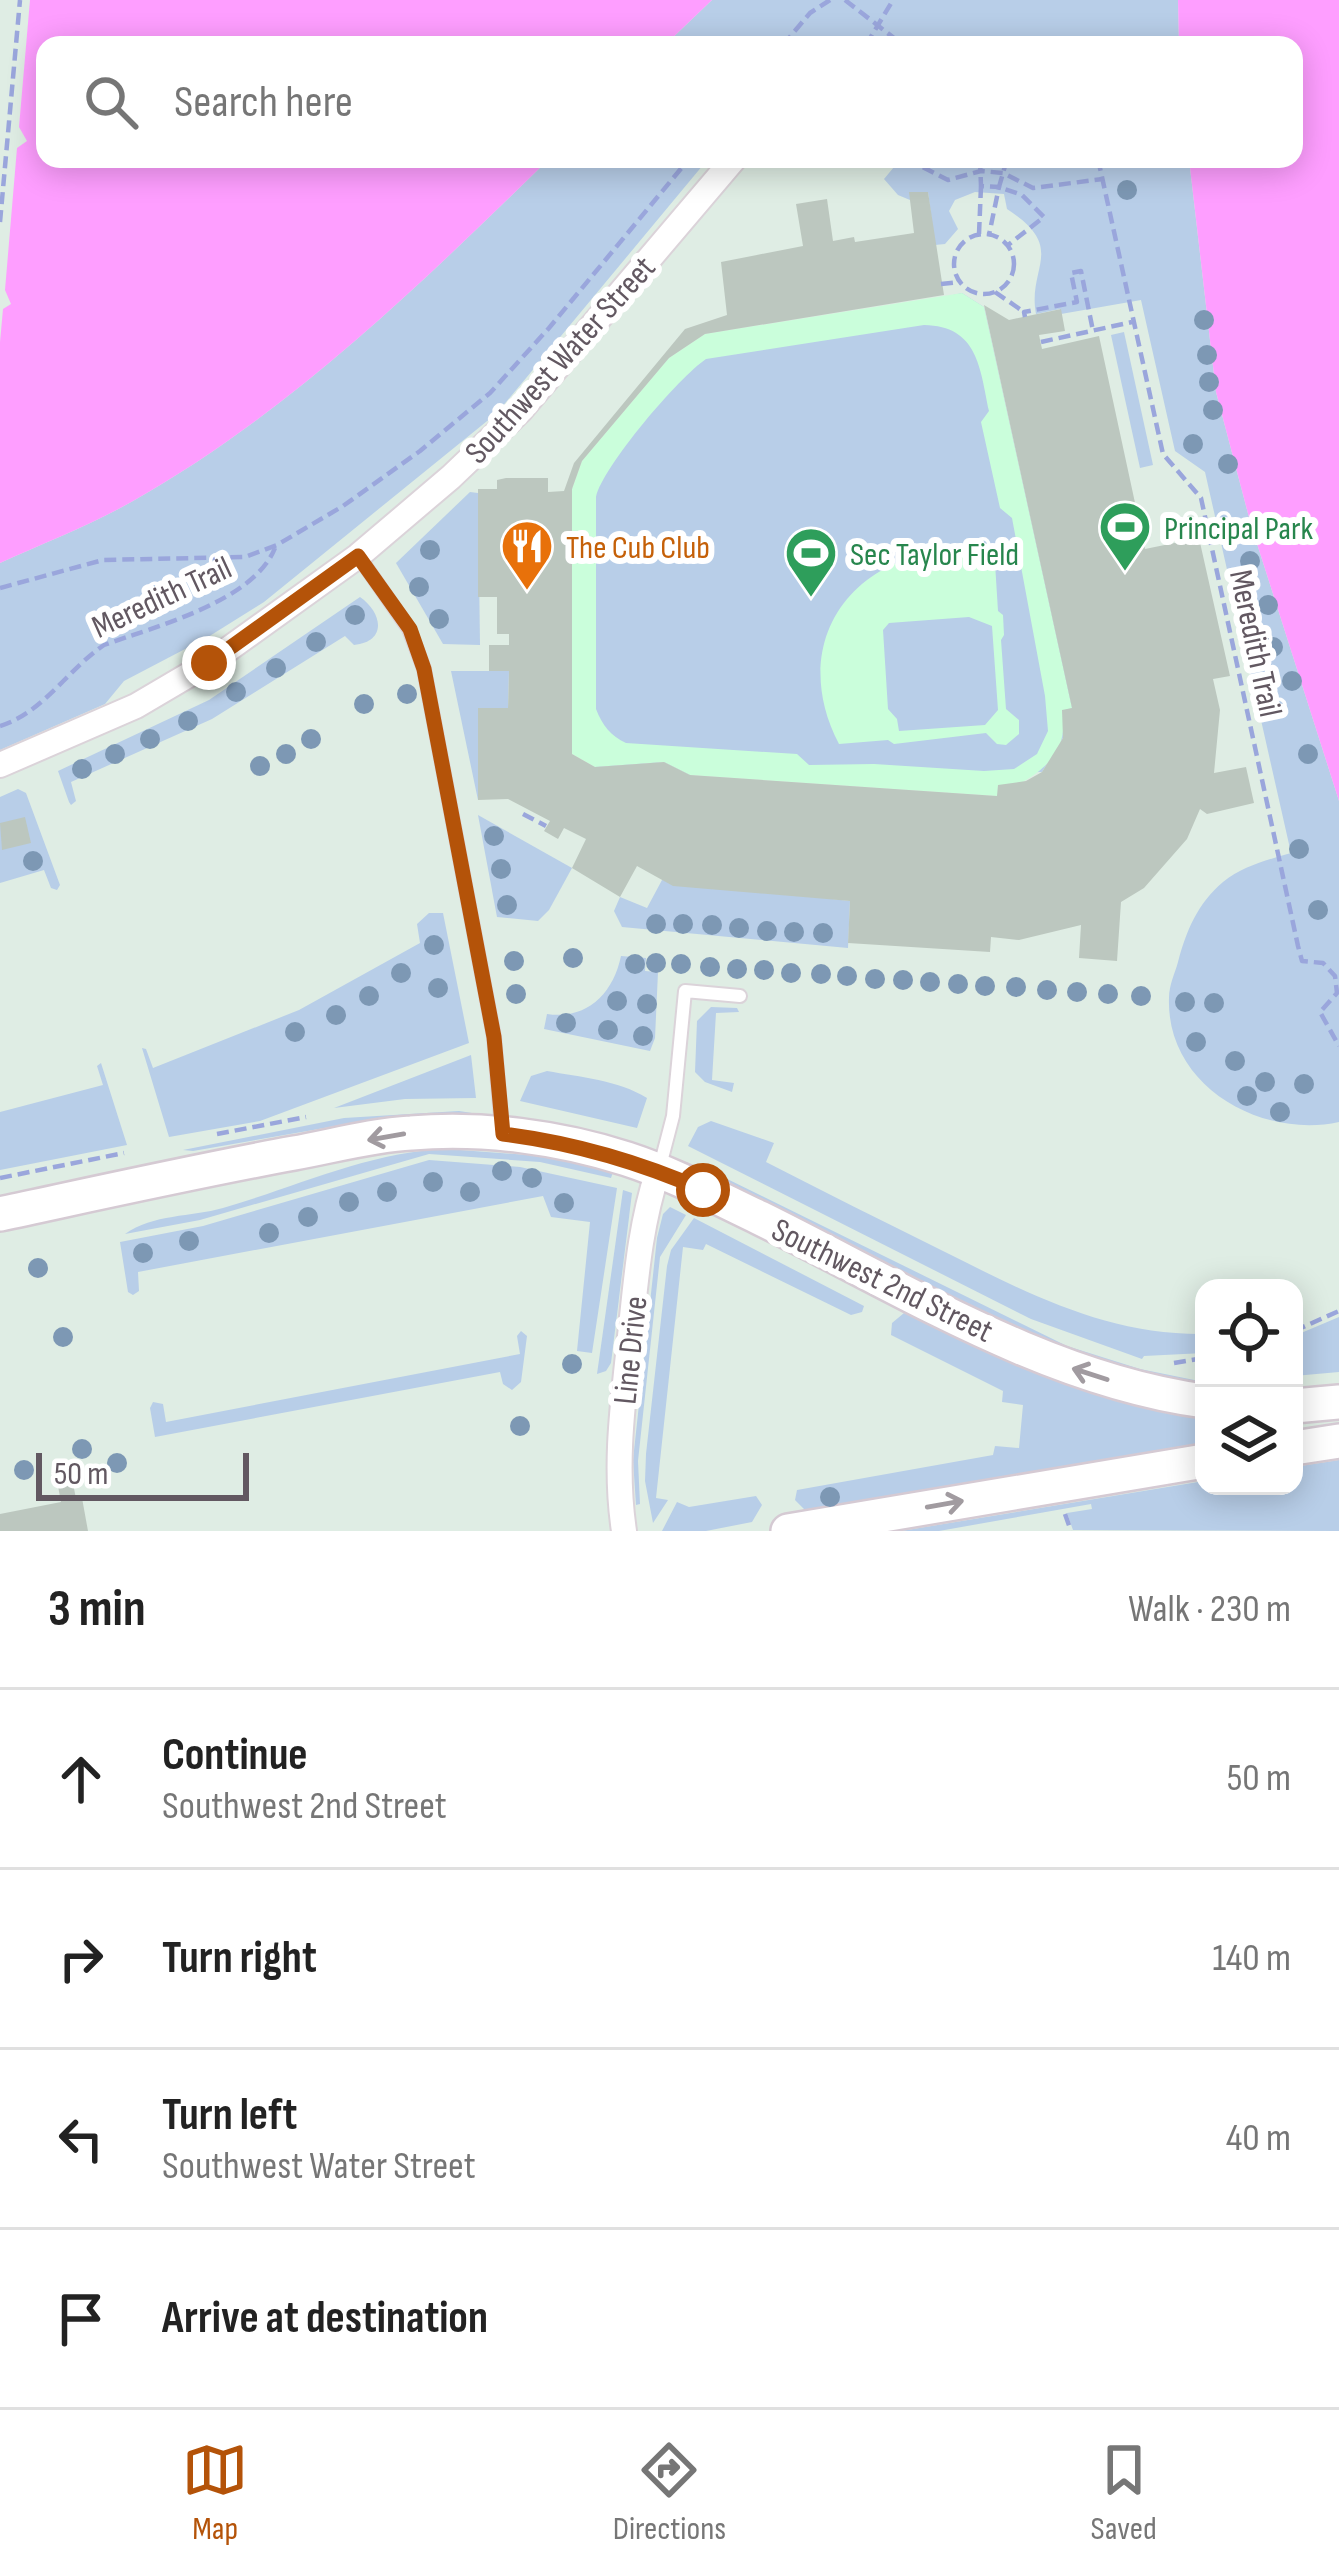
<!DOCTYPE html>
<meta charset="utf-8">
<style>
body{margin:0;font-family:"Sofia Sans Condensed",sans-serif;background:#f2f2f2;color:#222}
.controls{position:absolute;right:36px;bottom:36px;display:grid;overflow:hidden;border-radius:24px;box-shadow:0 6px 30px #0003}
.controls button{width:108px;height:108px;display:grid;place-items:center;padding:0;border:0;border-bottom:3px solid #e0e0e0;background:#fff;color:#222;font:60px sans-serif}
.scale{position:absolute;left:36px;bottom:30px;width:213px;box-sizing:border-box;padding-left:12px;border:6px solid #625861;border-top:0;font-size:33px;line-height:42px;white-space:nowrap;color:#625861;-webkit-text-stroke:9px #fff;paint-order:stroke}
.stop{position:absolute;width:36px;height:36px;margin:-27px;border:9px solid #b45309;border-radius:50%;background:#fff}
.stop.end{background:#b45309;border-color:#fff;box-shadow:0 3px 12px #0008}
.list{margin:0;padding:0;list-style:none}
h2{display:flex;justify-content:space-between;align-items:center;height:156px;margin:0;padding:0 48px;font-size:51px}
h2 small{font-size:39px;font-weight:400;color:#767676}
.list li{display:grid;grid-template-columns:78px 1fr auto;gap:36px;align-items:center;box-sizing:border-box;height:180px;padding:0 48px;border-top:3px solid #e0e0e0}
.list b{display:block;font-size:45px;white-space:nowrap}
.list p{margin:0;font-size:39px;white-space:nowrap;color:#767676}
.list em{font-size:39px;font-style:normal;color:#767676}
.icon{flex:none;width:66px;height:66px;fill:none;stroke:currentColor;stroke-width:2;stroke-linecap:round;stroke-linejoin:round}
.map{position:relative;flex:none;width:1339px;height:1531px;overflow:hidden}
.search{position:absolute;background:#fff;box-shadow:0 6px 30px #0003;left:36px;right:36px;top:36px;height:132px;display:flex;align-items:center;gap:30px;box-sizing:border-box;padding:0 42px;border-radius:24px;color:#767676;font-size:45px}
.sheet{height:876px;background:#fff}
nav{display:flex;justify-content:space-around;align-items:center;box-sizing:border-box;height:168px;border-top:3px solid #e0e0e0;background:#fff;font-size:33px;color:#767676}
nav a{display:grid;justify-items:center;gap:6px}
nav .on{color:#b45309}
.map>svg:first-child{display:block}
.green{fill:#b8cee8}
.sand{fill:#cafedb;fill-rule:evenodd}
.water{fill:#fe9eff}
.pier{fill:#dfede4}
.building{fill:#bcc7bf}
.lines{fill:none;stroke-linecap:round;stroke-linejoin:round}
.service-casing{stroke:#dbd3d9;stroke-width:16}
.minor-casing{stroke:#dbd3d9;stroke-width:28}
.secondary-casing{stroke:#d5cad3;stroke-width:38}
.path{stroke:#9aa6dc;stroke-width:4.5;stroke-dasharray:12 6;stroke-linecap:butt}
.service{stroke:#fff;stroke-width:12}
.minor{stroke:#fff;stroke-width:24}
.secondary{stroke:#fff;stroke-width:33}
.tree{fill:#7d98b4}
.oneway{stroke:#a19ba0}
.route{stroke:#b45309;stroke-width:15}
.labels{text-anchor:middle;stroke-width:12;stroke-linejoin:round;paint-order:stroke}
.street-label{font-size:33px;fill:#625861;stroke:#fff}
.leisure-label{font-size:33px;fill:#27864d;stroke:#fff;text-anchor:start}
.food-label{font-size:33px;fill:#c56008;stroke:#fff;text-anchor:start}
</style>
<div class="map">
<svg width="1339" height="1531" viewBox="0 0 1339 1531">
<rect width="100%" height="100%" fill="#dfede4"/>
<g class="green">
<polygon points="712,0 1178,0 1179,45 665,45"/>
<path d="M549 159H708L497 413 264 602 208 637 124 681 105 704 0 750V563C44 543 91 525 133 501 290 412 421 284 549 159Z"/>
<path d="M886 159H1189L1216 392 1251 525 1339 801V1122C1261 1139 1166 1086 1169 998 1169 985 1175 973 1178 962 1186 931 1198 903 1223 882 1243 866 1267 860 1291 853L1205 472 1175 451 1141 300 1061 314 1060 309 1036 314C1027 267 1068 248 1007 209L1004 194 975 192 955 200 949 211 958 229 945 244 935 245 928 192H910V200L898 195 884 179 894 167Z"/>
<polygon points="962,293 984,307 1072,708 1062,711 1063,738 1042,772 690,775 664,762 595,767 572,489 669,358"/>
<polygon points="1124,332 1153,465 1140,468 1111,335"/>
<polygon points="470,492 478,493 480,645 443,644 396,563"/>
<path d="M360 597C383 613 387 642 354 645L345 636 212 719 71 782 76 801 71 805 69 802 58 771 209 700Z"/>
<polygon points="451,671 509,671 508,708 478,709 478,800"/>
<polygon points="18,789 26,793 60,885 57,890 51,888 44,870 0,883 0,797"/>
<polygon points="478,815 572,868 549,910 538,921 497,917"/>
<polygon points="662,880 850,901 848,948 622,927 614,911 620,897 647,908"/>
<polygon points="429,913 443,913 469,1043 260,1121 169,1137 142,1048 146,1049 153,1068 299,1010 420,943 417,924"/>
<path d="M621 956 646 958 645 971 658 972 655 1038 650 1051 544 1029 547 1014C587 1020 613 994 621 956Z"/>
<polygon points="711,1007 737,1008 739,1012 716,1013 712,1080 734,1083 732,1092 705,1082 695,1072 697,1021"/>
<polygon points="471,1055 476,1098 405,1099 334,1108"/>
<polygon points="101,1063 127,1145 0,1170 0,1112 103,1085 97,1066"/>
<path d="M547 1071C580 1077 618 1080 647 1098L637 1128 520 1101 531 1076Z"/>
<polygon points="459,1111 472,1113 365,1121 193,1151 183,1150 344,1118"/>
<path d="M711 1121 774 1143 766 1162C824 1192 883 1221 941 1250 1027 1293 1106 1335 1204 1334V1353L1144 1356 1142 1359 1031 1319 688 1146 698 1127Z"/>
<path d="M447 1149 541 1156 613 1172 611 1178 540 1162 429 1154 200 1220 125 1234C153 1214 191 1217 223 1208 296 1187 371 1151 447 1149Z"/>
<polygon points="429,1160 520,1167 617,1188 592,1353 577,1351 590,1222 551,1217 543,1196 138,1272 139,1291 133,1295 128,1292 120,1242 203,1226"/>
<polygon points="715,1173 1067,1346 1140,1369 1204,1382 1204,1387 1121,1369 1015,1329 714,1178"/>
<polygon points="623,1190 632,1193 611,1363 606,1371 597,1374"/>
<polygon points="670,1207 686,1215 660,1257 638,1461 640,1504 636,1505 633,1460 657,1238 663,1214"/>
<polygon points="694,1218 864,1306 862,1312 851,1315 706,1244 703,1250 683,1247 656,1498 668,1500 653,1523 645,1481 646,1454 667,1266 671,1250"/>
<path d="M904 1313H914C1008 1362 1099 1401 1204 1419V1448L805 1510 795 1500 797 1490 993 1455 995 1446 1019 1448 1023 1405 1002 1402 1003 1391 891 1335 892 1323Z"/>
<polygon points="1339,1317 1339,1372 1294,1376 1294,1336"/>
<polygon points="521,1331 527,1336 521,1382 512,1390 503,1384 500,1372 155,1437 150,1408 153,1402 163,1404 166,1422 520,1354 517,1336"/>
<polygon points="1339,1460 1339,1531 1073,1530 1067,1513 1092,1509 1091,1504 939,1531 901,1531 1204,1481 1204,1486 1294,1486 1294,1467"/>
<polygon points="756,1496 762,1505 752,1522 706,1531 662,1531 677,1502 689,1507"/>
</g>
<g class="sand">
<path d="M962 293 984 307 1072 708 1062 711C1071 758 1034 777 997 796L690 775 664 762 595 767 572 754V489L582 461 669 358 705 334ZM924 325C978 326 980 368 989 411L981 422 1000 508 1012 518 1045 696 1048 731 1037 754 1014 769 984 771 874 764 809 765 797 754 626 743C611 736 602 725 596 709V497C603 466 679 377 706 359Z"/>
<path d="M933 552 975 556 995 563 998 611 1003 615 1004 635 1001 640 1006 709 1019 720V734L1006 745 997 744 986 733 894 744 888 740 839 744C793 656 836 570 933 552ZM969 617 992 626 998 710 985 725 899 731 897 719 888 709 883 630 889 623Z"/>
</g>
<g class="water">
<path d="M0 0H712L665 45H45V159H549C421 284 290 412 133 501 91 525 44 543 0 563Z"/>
<polygon points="1178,0 1339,0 1339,801 1251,525 1216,392 1189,159 1294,159 1294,45 1179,45"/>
</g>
<polygon class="pier" points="0,0 30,0 19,127 27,141 17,148 5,290 11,304 3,309 0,342"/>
<g class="building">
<polygon points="909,192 928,192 944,295 705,334 669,358 582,461 572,489 572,754 595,767 664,762 690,775 997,796 998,785 1026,781 1042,772 1063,738 1062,710 1072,708 984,305 1009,320 1061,309 1065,331 1039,335 1042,349 1099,336 1145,549 1199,538 1230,676 1213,679 1220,710 1214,773 1246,767 1254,803 1207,814 1200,809 1187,839 1144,888 1121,902 1117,961 1079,958 1081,925 1019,940 991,937 990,952 848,943 850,901 673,886 637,866 620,897 572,868 586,839 564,828 558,839 544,831 550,821 508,799 478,800 478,708 508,708 509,671 489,671 489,645 509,645 509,634 497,634 497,597 478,597 478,489 497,489 497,480 506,478 548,478 548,492 564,491 574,463 685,329 727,315 721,262 803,246 796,204 827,199 833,241 854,237 855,242 914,233"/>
<polygon points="25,817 31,843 2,850 0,823"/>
<polygon points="73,1483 76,1499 82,1498 88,1531 0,1531 0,1514 61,1502 58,1486"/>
</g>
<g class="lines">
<g class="service-casing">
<g id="service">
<polyline points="359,557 409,629 424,669 494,1037 502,1129"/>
<polyline points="660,1166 673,1116 685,991 740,996"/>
</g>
</g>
<g class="minor-casing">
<g id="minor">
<polyline points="0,765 136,706 209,663 358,556 451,477 520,411 734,159"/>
<path d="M624 1531C614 1465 623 1402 630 1336 636 1280 640 1225 658 1171"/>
</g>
</g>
<g class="secondary-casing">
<g id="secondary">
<path d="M0 1214C98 1193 196 1171 294 1153 333 1146 372 1135 411 1133 482 1127 559 1137 627 1159 673 1174 716 1197 760 1218 900 1287 1047 1380 1204 1401"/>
<polyline points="1294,1406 1339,1402"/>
<polyline points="1294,1448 1339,1441"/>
<polyline points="788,1531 1204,1461"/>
</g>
</g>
<g class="path">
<polyline points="845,0 903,45"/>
<polyline points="783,45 810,13 830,0"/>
<polyline points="866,45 893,0"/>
<polyline points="907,159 948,180 981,171 1003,173 1033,188 1103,179"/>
<polyline points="967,159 1041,164 1035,159"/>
<polyline points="980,159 981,186 999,187 989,235"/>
<polyline points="1007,159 999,187 1022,195 1044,217 1008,245"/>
<polyline points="1098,159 1163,454 1201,498 1298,946 1302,961 1323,963 1335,976 1337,993 1320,1012 1339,1046"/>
<polyline points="0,222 20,0"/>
<polyline points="979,234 981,186"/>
<circle cx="984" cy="264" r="30"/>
<polyline points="941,284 960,282"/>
<polyline points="995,292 1024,312"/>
<polyline points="1025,317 1024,312 1077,302 1071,273 1081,271 1093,331"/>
<polyline points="1041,342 1132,322"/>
<polyline points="0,588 103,560 245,557 277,545 343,506 420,451 490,393 549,328 689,159"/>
<path d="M0 726C43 713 68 669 104 645 156 626 253 602 275 548"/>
<polyline points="523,814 546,826"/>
<polyline points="217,1134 306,1117"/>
<polyline points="0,1178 124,1153"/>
<polyline points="1294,1331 1339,1311"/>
<polyline points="1174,1363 1204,1358"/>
<polyline points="1065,1514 1071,1531"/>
</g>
<use href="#service" class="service"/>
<use href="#minor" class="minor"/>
<use href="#secondary" class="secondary"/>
</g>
<g class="tree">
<circle cx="1127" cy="190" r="10"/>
<circle cx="1204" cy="320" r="10"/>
<circle cx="1207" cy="355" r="10"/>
<circle cx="1209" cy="382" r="10"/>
<circle cx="1213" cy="410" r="10"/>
<circle cx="1193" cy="444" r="10"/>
<circle cx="1228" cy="464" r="10"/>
<circle cx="430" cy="550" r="10"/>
<circle cx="1250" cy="561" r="10"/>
<circle cx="419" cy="587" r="10"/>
<circle cx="1268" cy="605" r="10"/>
<circle cx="355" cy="615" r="10"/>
<circle cx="439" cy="619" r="10"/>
<circle cx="316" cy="642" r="10"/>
<circle cx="1273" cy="647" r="10"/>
<circle cx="276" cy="668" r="10"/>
<circle cx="1292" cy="681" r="10"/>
<circle cx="236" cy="692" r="10"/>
<circle cx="407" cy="694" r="10"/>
<circle cx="364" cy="704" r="10"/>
<circle cx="188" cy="721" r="10"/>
<circle cx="150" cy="739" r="10"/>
<circle cx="311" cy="739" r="10"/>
<circle cx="115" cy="754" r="10"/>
<circle cx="286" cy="754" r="10"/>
<circle cx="1308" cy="754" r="10"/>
<circle cx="260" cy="766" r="10"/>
<circle cx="82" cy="769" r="10"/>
<circle cx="494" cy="836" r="10"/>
<circle cx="1299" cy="849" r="10"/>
<circle cx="33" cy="861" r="10"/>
<circle cx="501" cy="869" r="10"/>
<circle cx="507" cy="905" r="10"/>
<circle cx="1318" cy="910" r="10"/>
<circle cx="656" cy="924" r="10"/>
<circle cx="683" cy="924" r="10"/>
<circle cx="712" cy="925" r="10"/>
<circle cx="739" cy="928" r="10"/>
<circle cx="767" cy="931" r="10"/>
<circle cx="794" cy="932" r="10"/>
<circle cx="823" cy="933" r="10"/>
<circle cx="434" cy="945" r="10"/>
<circle cx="573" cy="958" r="10"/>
<circle cx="514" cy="961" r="10"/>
<circle cx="656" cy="963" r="10"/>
<circle cx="635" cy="964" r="10"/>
<circle cx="681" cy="964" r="10"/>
<circle cx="710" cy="967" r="10"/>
<circle cx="737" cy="969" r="10"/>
<circle cx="764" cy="970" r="10"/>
<circle cx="401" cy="973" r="10"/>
<circle cx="791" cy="973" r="10"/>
<circle cx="821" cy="974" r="10"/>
<circle cx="847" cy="976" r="10"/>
<circle cx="875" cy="979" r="10"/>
<circle cx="903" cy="980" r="10"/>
<circle cx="930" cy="982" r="10"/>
<circle cx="958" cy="984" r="10"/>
<circle cx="985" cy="986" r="10"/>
<circle cx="1016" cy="987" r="10"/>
<circle cx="438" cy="988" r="10"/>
<circle cx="1047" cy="990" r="10"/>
<circle cx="1077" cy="992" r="10"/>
<circle cx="516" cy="994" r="10"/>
<circle cx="1108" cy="994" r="10"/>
<circle cx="369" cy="996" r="10"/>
<circle cx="1141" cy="996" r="10"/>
<circle cx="617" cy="1001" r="10"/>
<circle cx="1185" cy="1002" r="10"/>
<circle cx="1214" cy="1003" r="10"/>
<circle cx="647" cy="1004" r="10"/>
<circle cx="336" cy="1015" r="10"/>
<circle cx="566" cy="1023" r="10"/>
<circle cx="608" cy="1030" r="10"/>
<circle cx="295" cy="1032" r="10"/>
<circle cx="643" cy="1036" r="10"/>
<circle cx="1196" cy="1042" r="10"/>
<circle cx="1235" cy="1061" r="10"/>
<circle cx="1265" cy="1082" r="10"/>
<circle cx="1304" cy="1084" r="10"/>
<circle cx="1247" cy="1096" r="10"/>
<circle cx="1280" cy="1112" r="10"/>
<circle cx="502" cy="1171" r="10"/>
<circle cx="532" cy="1178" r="10"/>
<circle cx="433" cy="1182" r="10"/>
<circle cx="387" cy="1192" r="10"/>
<circle cx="470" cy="1192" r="10"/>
<circle cx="349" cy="1202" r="10"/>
<circle cx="564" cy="1203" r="10"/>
<circle cx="308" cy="1217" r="10"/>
<circle cx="269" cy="1233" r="10"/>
<circle cx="189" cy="1241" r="10"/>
<circle cx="143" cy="1253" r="10"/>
<circle cx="38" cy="1268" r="10"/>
<circle cx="63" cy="1337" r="10"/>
<circle cx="572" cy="1364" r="10"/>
<circle cx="520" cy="1426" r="10"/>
<circle cx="82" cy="1449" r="10"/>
<circle cx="117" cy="1463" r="10"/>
<circle cx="24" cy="1470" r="10"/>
<circle cx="830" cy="1497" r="10"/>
</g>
<defs><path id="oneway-shaft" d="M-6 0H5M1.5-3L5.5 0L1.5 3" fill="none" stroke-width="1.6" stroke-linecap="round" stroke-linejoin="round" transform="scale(3)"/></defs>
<g class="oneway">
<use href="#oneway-shaft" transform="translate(386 1137) rotate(170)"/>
<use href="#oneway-shaft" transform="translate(1090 1374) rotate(-162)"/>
<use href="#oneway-shaft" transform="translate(945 1504) rotate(-10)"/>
</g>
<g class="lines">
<path class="route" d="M209 663 358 556 410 629 424 669 494 1037 503 1134C574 1143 637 1161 703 1190"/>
</g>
<defs>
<g id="stadium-pin" transform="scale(2.7)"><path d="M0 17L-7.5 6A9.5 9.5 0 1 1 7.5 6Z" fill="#2e9e5b" stroke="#fff"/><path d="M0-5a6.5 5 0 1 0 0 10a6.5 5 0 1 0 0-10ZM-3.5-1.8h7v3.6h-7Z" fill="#fff"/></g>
<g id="restaurant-pin" transform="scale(2.7)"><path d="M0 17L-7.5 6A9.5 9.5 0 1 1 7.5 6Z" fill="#e8710a" stroke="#fff"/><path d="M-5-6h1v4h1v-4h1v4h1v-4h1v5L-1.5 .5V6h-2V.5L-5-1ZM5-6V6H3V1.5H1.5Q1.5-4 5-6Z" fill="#fff"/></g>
</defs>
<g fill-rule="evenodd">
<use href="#stadium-pin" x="1125" y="527"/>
<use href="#restaurant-pin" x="527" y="546"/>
<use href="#stadium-pin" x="811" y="553"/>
</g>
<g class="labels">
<g class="street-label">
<text transform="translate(559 359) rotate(-48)" y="12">Southwest Water Street</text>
<text transform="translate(161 596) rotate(-25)" y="12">Meredith Trail</text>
<text transform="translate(1257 643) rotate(78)" y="12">Meredith Trail</text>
<text transform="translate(883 1279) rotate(26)" y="12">Southwest 2nd Street</text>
<text transform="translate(629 1350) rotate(-84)" y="12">Line Drive</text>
</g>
<g class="leisure-label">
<text x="1164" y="539">Principal Park</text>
<text x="850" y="565">Sec Taylor Field</text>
</g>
<g class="food-label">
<text x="566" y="558">The Cub Club</text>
</g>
</g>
</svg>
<div class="controls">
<button><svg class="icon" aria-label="locate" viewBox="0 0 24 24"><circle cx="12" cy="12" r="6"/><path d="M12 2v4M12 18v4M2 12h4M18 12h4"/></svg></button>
<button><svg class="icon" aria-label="layers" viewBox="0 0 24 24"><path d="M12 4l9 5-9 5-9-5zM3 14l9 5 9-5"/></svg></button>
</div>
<div class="scale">50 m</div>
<div class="stop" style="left:703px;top:1190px"></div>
<div class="stop end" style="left:209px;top:663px"></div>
<div class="search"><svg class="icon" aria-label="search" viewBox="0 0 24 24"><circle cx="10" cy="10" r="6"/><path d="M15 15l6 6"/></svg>Search here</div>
</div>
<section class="sheet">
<h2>3 min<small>Walk · 230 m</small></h2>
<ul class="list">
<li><svg class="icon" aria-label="ahead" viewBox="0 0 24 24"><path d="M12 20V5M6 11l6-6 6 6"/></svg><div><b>Continue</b><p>Southwest 2nd Street</p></div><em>50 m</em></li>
<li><svg class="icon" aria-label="right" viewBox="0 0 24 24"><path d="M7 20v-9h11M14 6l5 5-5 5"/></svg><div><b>Turn right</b></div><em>140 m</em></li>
<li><svg class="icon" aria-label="left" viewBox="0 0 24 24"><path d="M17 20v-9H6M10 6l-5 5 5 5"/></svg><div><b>Turn left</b><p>Southwest Water Street</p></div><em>40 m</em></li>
<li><svg class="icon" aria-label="arrive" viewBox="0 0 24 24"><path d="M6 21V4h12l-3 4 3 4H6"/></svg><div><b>Arrive at destination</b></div></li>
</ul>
</section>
<nav>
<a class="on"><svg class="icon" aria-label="map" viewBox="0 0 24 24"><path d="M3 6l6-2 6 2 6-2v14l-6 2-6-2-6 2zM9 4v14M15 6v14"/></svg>Map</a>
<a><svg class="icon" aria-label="directions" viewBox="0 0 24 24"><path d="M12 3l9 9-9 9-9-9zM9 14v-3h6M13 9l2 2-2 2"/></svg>Directions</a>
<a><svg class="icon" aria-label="saved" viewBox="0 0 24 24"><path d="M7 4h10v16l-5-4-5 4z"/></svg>Saved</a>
</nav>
